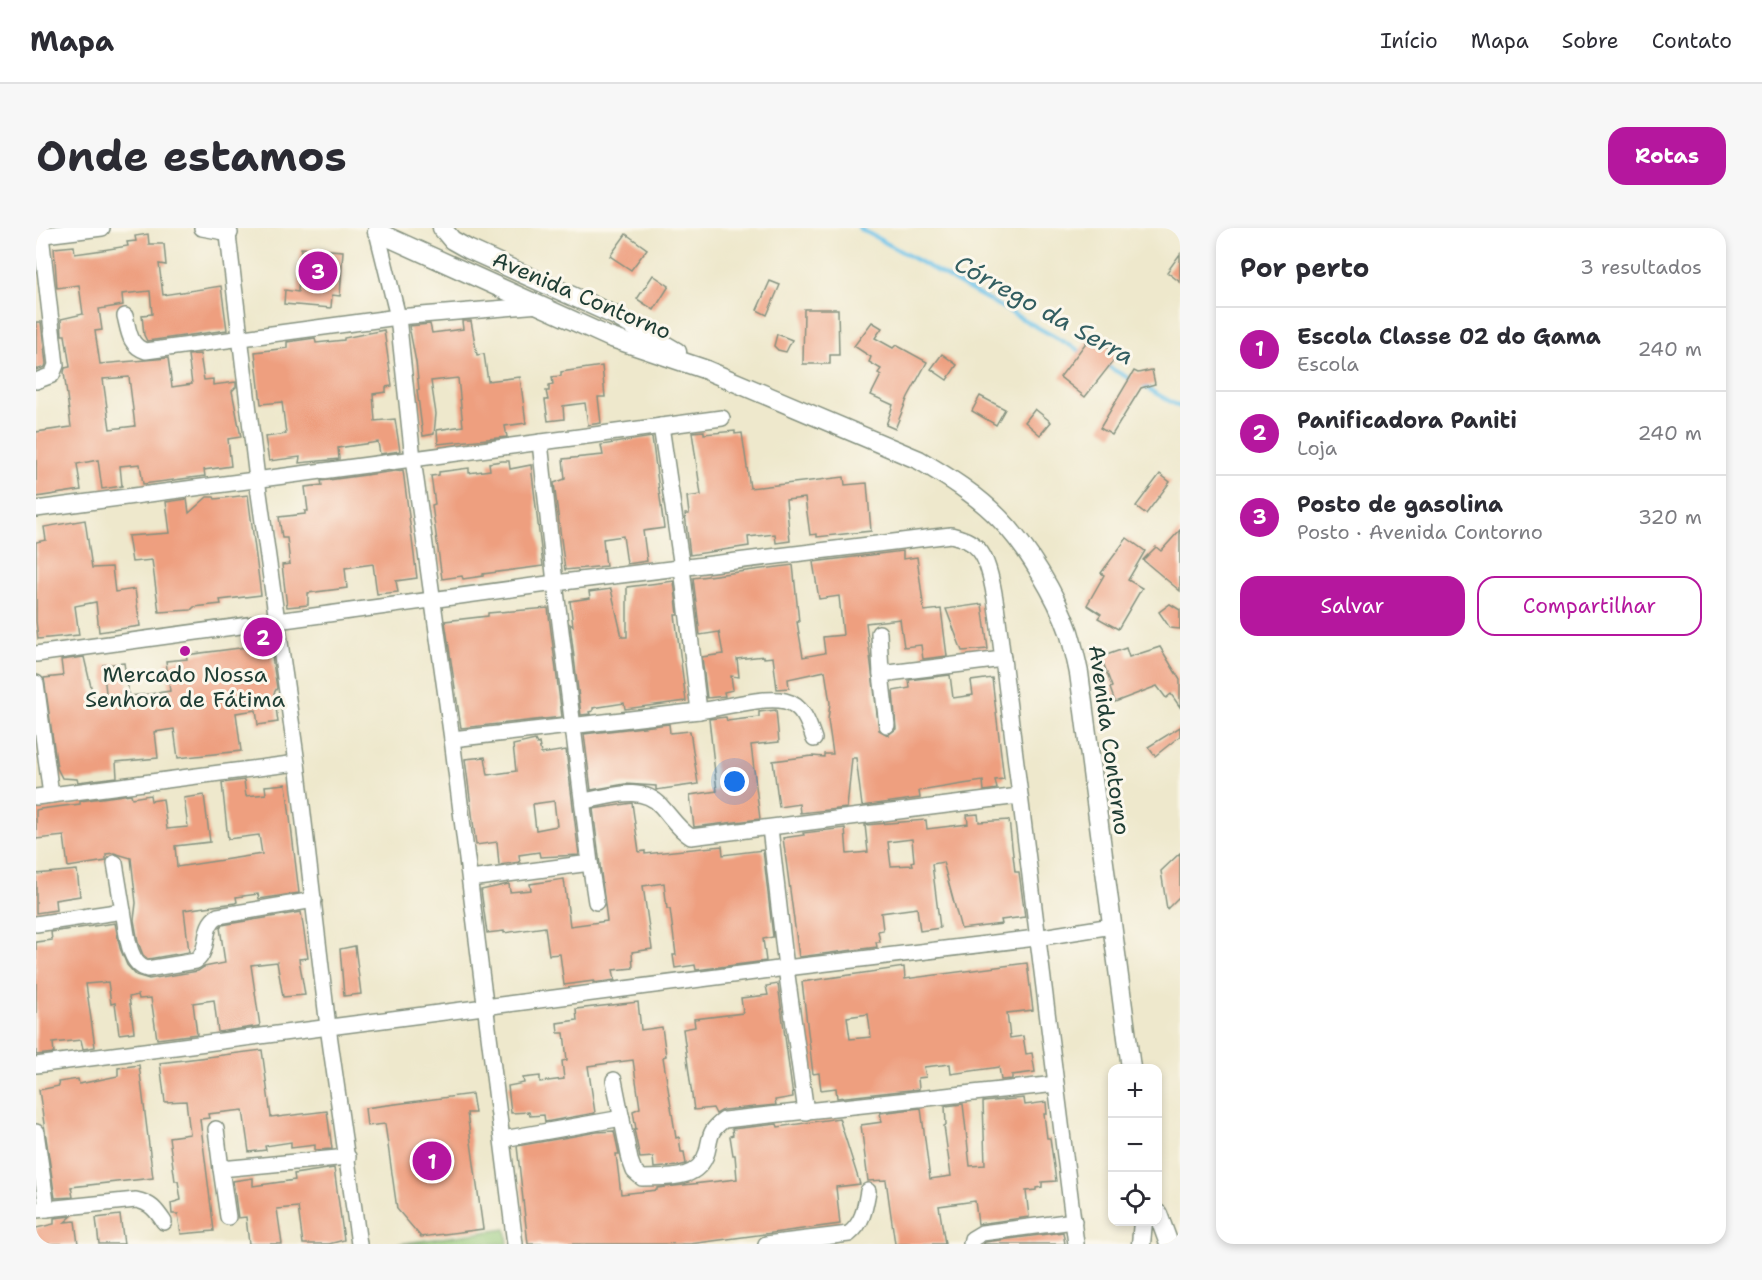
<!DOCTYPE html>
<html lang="pt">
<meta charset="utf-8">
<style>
body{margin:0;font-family:"Shantell Sans",sans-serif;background:#f7f7f7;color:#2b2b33}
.controls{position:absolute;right:18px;bottom:18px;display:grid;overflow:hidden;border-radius:12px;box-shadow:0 3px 9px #0003}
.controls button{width:54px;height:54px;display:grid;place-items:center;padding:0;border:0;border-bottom:2px solid #e1e1e2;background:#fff;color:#2b2b33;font:30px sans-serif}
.you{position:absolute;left:699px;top:554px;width:21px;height:21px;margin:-15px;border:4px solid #fff;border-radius:50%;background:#1a73e8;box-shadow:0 0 0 9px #1a73e833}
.badge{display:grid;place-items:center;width:39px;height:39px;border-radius:50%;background:#b5179e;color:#fff;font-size:20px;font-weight:700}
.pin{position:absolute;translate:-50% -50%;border:3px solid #fff;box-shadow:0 2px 6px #0006}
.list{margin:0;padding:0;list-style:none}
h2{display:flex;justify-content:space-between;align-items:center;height:78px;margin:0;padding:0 24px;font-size:26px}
h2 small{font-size:20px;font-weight:400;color:#7c7c81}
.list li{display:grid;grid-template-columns:39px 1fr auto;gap:18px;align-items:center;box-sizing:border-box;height:84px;padding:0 24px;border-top:2px solid #e1e1e2}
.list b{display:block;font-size:22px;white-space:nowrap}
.list p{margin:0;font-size:20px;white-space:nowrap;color:#7c7c81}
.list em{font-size:20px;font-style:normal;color:#7c7c81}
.actions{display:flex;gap:12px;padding:18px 24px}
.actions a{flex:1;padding:14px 0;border:2px solid #b5179e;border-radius:18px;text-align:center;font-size:21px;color:#b5179e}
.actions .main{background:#b5179e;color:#fff}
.icon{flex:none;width:33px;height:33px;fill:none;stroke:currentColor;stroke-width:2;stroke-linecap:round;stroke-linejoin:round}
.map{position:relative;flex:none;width:1144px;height:1016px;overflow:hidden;border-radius:18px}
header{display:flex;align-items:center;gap:36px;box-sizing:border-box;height:84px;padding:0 30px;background:#fff;border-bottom:2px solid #e1e1e2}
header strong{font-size:28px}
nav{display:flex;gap:33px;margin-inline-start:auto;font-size:21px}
.intro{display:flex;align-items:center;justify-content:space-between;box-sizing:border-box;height:144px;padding:0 36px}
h1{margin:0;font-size:42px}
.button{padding:15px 27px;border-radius:18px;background:#b5179e;color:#fff;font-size:21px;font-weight:700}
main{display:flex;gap:36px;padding:0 36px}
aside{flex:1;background:#fff;border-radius:18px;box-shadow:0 3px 9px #0003}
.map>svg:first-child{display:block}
.green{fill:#92c677;stroke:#588256;stroke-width:1.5}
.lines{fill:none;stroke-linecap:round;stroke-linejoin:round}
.stream{stroke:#6cc2e9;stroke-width:4}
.building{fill:#ee9f7f;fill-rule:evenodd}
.minor-casing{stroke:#869280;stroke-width:18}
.major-casing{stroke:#869280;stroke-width:21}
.minor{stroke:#fff;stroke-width:15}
.major{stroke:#fff;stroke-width:18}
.poi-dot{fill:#b5179e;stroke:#fbf7ec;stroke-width:2}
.labels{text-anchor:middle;stroke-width:6;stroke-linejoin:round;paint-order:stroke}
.street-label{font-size:22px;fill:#1f3d34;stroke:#fbf7ec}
.poi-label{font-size:22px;fill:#1f3d34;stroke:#fbf7ec}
.water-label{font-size:24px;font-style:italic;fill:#325e61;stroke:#fbf7ec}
</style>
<header>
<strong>Mapa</strong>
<nav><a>Início</a><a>Mapa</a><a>Sobre</a><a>Contato</a></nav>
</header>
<div class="intro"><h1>Onde estamos</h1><a class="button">Rotas</a></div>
<main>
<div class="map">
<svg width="1144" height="1016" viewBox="0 0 1144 1016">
<rect width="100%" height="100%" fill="#fbf7ec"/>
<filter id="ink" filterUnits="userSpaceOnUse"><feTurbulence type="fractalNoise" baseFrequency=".0167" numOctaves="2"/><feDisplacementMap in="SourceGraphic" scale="12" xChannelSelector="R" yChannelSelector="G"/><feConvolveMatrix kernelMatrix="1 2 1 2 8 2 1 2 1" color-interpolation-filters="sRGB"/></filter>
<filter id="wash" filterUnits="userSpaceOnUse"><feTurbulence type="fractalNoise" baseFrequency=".008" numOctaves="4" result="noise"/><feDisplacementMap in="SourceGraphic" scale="24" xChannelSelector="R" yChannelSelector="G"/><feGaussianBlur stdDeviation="1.35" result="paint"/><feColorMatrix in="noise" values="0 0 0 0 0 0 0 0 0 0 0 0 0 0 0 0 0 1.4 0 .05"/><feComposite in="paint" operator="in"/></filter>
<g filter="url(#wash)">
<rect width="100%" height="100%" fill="#eee8cc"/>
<polygon class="green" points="470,1001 472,1016 362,1016"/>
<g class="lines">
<g class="stream">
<polyline points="823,0 1046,124"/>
<polyline points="1069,137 1096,152"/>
<polyline points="1105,157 1144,179"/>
</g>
</g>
<g id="blocks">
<g class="building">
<path d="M112 6 113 16H128L130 37 123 36 127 67 185 58 191 102 111 113 108 107 106 87 116 86 114 63 86 66 87 77 63 81 66 102 59 103 64 136 132 130 136 159 156 156 152 127 164 126 168 152 177 151V157L200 154V159L196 163 205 209 192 211 195 238 168 242 169 248 107 256 104 236 84 238 86 258 66 261 62 232 41 236 45 262 0 269V204L35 199 28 144 29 140 34 139 29 107H26L25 91 47 86 43 57 21 60 18 20 38 18 39 26 60 23 92 18 91 14 100 13 99 8ZM93 149 99 198 74 201 67 151Z"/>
<polygon points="590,6 611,21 595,42 574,28"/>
<polygon points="265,20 307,23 304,68 296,67 295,80 248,76 249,62 262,64"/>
<polygon points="1144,26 1144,54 1131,44"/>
<polygon points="617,47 633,58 618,82 601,71"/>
<polygon points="734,53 744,57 731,87 721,82"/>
<polygon points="768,81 802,81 803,127 794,127 794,136 767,136"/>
<polygon points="426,93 435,93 441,127 448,126 452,153 484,149 490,195 469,198 471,209 402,216 401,202 427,198 422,150 395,153 400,186 398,206 387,208 381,162 383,162 380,134 373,98 394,96 396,105 427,101"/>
<polygon points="0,94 5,94 10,136 9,139 0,142"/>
<polygon points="836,94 846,100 839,110 857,120 860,117 891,134 872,169 859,201 850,197 857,177 835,167 845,147 842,145 845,141 833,134 835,129 818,118"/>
<polygon points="348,102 356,158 350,159 350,164 337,166 339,193 359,191 364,223 344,226 342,214 302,220 303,231 263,235 264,229 233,233 229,209 250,206 246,174 225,176 219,124 251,120 251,114 279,110 280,115 308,112 308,110"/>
<polygon points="741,106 756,112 750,124 742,122 738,118"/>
<polygon points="1055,108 1082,127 1049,169 1024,149"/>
<polygon points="906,126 921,137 911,152 895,141"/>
<polygon points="566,138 569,169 562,169 565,195 552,197 549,175 527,178 528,191 512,193 509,172 512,172 510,163 513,163 513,157 517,156 516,149 525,148 525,144"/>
<polygon points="1116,142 1119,156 1105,160 1076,207 1064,200 1098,143 1102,145"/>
<polygon points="944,168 969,181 960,197 936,183"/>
<polygon points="999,181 1015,194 1004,207 989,194"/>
<polygon points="668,203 668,206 699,203 699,206 706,205 714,260 808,249 809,257 831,255 835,303 781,309 781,306 774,307 769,270 750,272 754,313 740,315 739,306 712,309 713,318 654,327 649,286 653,286 651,269 665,267 656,204"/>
<polygon points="616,209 628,300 607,303 611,333 591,336 587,308 567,311 570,338 529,342 518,255 529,251 527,231 567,227 565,217"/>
<polygon points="466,233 473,233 474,241 495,237 507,338 447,346 447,348 427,351 426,348 406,351 396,277 399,276 395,248 403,247 403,244 433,240 433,245 454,242 453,235"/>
<polygon points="367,242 381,350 360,353 362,364 341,366 337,336 309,340 311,360 272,365 272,377 251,379 246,337 254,336 251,310 246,310 243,289 269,286 269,283 272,283 269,259 286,257 285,253"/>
<polygon points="1124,246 1134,254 1110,286 1100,278"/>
<polygon points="212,267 225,367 184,372 185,376 158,379 155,382 123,384 116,332 96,334 92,308 134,305 130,274 151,271 153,285 171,269 178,269 179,271"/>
<polygon points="49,292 56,340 76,339 79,364 99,361 104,398 63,404 60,374 39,378 43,407 2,411 0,393 0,314 10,312 8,299"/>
<polygon points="1144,302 1144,363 1107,332 1120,319 1125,323"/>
<polygon points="1091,310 1109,323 1092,352 1106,360 1082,401 1062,390 1065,386 1051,377 1068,347 1065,345"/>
<polygon points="867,323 867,331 881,329 888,383 905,381 911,428 887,431 885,417 868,419 864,391 830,395 843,502 852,507 860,501 857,463 874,460 873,452 914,447 917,470 937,467 935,453 956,450 968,551 959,552 961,561 948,563 947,553 927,556 883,563 884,570 826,578 820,530 816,530 811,580 764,585 763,576 743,579 737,533 776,528 788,529 788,526 797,526 792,492 794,475 789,443 752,451 753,460 741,461 737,429 728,430 728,428 701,431 703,449 695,448 697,462 688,464 689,468 671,470 666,429 687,426 683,404 664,407 657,350 757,337 763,394 761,394 767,429 789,425 787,409 807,407 803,368 783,371 777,334"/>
<polygon points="638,353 642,387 639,387 650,473 589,481 588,475 557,480 557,483 553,484 554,486 545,487 534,396 537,398 534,373 554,370 553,364 575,361 586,409 591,409 591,359"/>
<polygon points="946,376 952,421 926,423 910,381"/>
<polygon points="1134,376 1144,382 1144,401 1134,400 1123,384"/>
<polygon points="512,380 526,489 425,500 409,393 452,388 452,385"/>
<polygon points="234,416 241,460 238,465 242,494 222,497 220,482 200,485 205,523 142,530 138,501 119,504 122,530 80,534 81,549 42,554 41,551 26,550 21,540 8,450 27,448 25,432 48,429 59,476 71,474 67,437 88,435 93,468 114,466 134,463 130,433 151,431 150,427"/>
<polygon points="1124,419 1144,452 1144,479 1135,466 1130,470 1121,458 1079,474 1074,460 1076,459 1065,429 1090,420 1093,429"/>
<polygon points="740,482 743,514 715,517 724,591 658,599 654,567 681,563 673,491 690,489 691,493 723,489 723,484"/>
<polygon points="633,496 634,505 654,503 662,556 620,562 620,558 589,556 555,562 548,506"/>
<polygon points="1144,499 1144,508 1119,528 1112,519"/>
<path d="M499 512 501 516 503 515 505 526 530 522 543 627 504 629 503 624 483 627 484 634 463 637 461 614 440 617 429 531 449 529 452 547 480 543 477 517ZM518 573 521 598 500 602 497 576Z"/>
<polygon points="208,552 210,568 230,566 229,558 250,556 263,665 223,671 222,666 200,669 201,674 199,675 148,682 153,724 112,731 107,727 102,714 98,692 100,675 95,630 78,625 70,626 70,633 32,639 28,608 0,611 0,582 4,581 44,576 44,573 95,566 96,570 114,567 115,573 127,571 131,601 152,599 148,570 168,567 174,614 139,618 141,639 226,626 223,607 192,611 186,555"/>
<polygon points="596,575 603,624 609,623 609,626 686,618 687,627 727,622 737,709 727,711 730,733 660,742 659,737 639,740 637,727 640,727 634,681 631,681 628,655 607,658 616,721 596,724 597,740 577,742 579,752 557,755 558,753 528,757 524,726 513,727 509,699 468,705 468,703 451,705 445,662 473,656 474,664 495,662 494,656 528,651 534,698 571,693 557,581"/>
<path d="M942 586 943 594 973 592 979 644H983L989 689 965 692 966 696 925 701 907 634 896 636 904 700 884 703 881 680 845 685 847 702 842 703 844 714H840L841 719 763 729 747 610 768 607 767 605 809 600 811 626 832 624 829 597 890 592 891 601 932 596 931 587ZM876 611 878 633 876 634 877 637 855 638 852 614Z"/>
<polygon points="1144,625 1144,668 1131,681 1125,643"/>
<polygon points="41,642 44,668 19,672 20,682 0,685 0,646"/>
<polygon points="265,684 272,730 263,731 269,767 247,769 241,734 215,737 224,798 182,804 178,772 157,775 161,806 121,811 115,770 103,771 102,767 93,769 98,804 83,806 79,775 75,776 72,754 50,756 59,819 47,821 45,812 17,815 18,825 0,827 0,714 16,712 15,704 79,695 84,720 91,737 100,747 113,751 162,743 168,739 189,735 184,699 186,697"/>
<polygon points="319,718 325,766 308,768 304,721"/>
<path d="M991 735 997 782 971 785 974 810 987 808 990 826 996 825 999 844 976 847V851L965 852 963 839 915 846 914 836 888 839 890 849 882 850 883 861 801 870 800 860 785 862 783 845 777 846 766 754 868 739 869 751ZM832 786 835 809 814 811 811 789Z"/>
<polygon points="742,756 757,869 739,872 740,877 687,882 680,886 677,880 658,882 647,801 659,799 658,791 707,785 705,770 732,767 730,758"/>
<polygon points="602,774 605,802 626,799 630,828 627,829 640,910 643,909 645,924 648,924 650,936 642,938 618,940 617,929 604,930 598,901 600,901 597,883 604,880 597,832 552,838 559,885 509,894 508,887 494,888 493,884 475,885 472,858 488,855 487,850 504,848 504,854 528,851 526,833 531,832 528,805 522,805 521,795 541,792 540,781"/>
<polygon points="226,822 235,889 242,888 242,889 291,883 296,921 279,922 279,917 255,920 255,914 229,918 230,922 213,924 207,882 172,886 173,890 164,891 178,1003 145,1006 142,986 136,986 135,975 145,972 142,953 139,953 133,909 154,906 150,873 129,874 124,835"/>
<polygon points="103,837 117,950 35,959 37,969 19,970 3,862 23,858 22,854 42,851 43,856 82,848 82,840"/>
<polygon points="436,866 439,885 431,885 447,1001 385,1009 361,981 349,896 331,898 329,880"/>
<polygon points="988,870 989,877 1010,874 1011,886 1008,886 1011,910 1014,910 1020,953 1006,954 1006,959 1000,960 1000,962 990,963 993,989 942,996 939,973 903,978 909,1016 859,1016 850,952 832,953 825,897 846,894 844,885 885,880 894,951 915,948 908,898 910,897 909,878 927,876 934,938 949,937 947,874"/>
<polygon points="803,890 824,956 800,959 804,996 654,1016 492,1016 481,918 561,904 578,903 583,926 580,926 585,966 621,962 621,960 701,951 699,927 697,927 694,908 697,907 696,901 741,896 742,899"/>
<polygon points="298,940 308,1012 293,1016 267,1016 262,979 241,981 246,1016 213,1016 210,989 202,990 197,953 217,950 217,958 259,952 258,946"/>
<polygon points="84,987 88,1016 63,1016 60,990"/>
<polygon points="36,988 29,994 39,993 42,1016 0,1016 0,1000 18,996 18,990"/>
<polygon points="1027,1004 1029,1016 947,1016 949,1014"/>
</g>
</g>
</g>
<g filter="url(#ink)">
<use href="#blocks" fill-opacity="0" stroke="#869280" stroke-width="1.5"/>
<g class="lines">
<g class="minor-casing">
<g id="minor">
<polyline points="166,0 194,5"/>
<polyline points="189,0 192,7 221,251 261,535 292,799 323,1016"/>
<polyline points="341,4 362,89 377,231 416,511 479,1016"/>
<polyline points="0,8 66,0"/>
<path d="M89 88C93 103 93 118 110 123L362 89 504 77"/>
<polyline points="0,153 16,147 20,137 5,7"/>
<polyline points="625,198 646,340 663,483"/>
<polyline points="504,214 519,355 554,635"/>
<polyline points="0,281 686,190"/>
<polyline points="843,405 845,446 967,431"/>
<path d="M0 426 519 355 915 307C926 310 936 313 943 322 959 340 963 406 967 431L1040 1016"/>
<polyline points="845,446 851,497"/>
<polyline points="0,455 15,567"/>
<path d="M416 511C498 502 581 493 663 483 685 480 728 468 749 473 767 477 773 496 778 511"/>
<polyline points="0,569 261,535"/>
<path d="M548 573C573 569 606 556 625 578 635 589 642 601 655 609L983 568"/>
<polyline points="734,600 750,740 770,884"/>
<polyline points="434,651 554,635 560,674"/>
<path d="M87 683C91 701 91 736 111 741L160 733C175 721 165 698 182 688L278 672"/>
<polyline points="0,696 87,683 79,635"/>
<polyline points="0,837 750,740 1000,710 1076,698"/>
<path d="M578 852 594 932 598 943 606 950C630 949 662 954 671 924 675 907 673 903 688 892L1020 856"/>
<polyline points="180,901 185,941 312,929"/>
<polyline points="0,904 11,981"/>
<polyline points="467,911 586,890"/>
<polyline points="185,941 192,989"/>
<path d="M0 982 100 972C115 975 120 982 128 994"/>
<path d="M730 1016 813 1006C827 995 829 980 832 963"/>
<polyline points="935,1016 936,1011 946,1005 1038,993"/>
</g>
</g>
<g class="major-casing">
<g id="major">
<polyline points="406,0 416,12 432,21 578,87 641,124"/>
<path d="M341 4 573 109 668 141 883 232C912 249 941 267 964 291 991 318 1021 369 1033 404 1037 417 1040 431 1043 445L1095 840"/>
<polyline points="1122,986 1133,1016"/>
<polyline points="1105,1016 1107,994"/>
</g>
</g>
<use href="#minor" class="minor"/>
<use href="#major" class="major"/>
</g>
</g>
<circle class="poi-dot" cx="149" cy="423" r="6"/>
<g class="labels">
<g class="street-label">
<text transform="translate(546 67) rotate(23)" y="8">Avenida Contorno</text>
<text transform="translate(1074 512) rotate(82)" y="8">Avenida Contorno</text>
</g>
<g class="poi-label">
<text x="149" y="454">Mercado Nossa<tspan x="149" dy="25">Senhora de Fátima</tspan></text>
</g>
<g class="water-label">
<text transform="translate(1008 82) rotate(29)" y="8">Córrego da Serra</text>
</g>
</g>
</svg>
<div class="controls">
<button>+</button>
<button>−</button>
<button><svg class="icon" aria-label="locate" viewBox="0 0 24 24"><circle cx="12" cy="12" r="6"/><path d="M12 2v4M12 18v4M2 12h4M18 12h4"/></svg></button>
</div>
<div class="you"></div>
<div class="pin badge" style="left:396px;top:933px">1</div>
<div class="pin badge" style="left:227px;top:409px">2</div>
<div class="pin badge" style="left:282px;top:43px">3</div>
</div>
<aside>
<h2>Por perto<small>3 resultados</small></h2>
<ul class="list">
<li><span class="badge">1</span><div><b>Escola Classe 02 do Gama</b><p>Escola</p></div><em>240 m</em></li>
<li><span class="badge">2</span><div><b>Panificadora Paniti</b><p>Loja</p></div><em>240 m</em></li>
<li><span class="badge">3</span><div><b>Posto de gasolina</b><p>Posto · Avenida Contorno</p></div><em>320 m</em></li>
</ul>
<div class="actions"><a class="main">Salvar</a><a>Compartilhar</a></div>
</aside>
</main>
